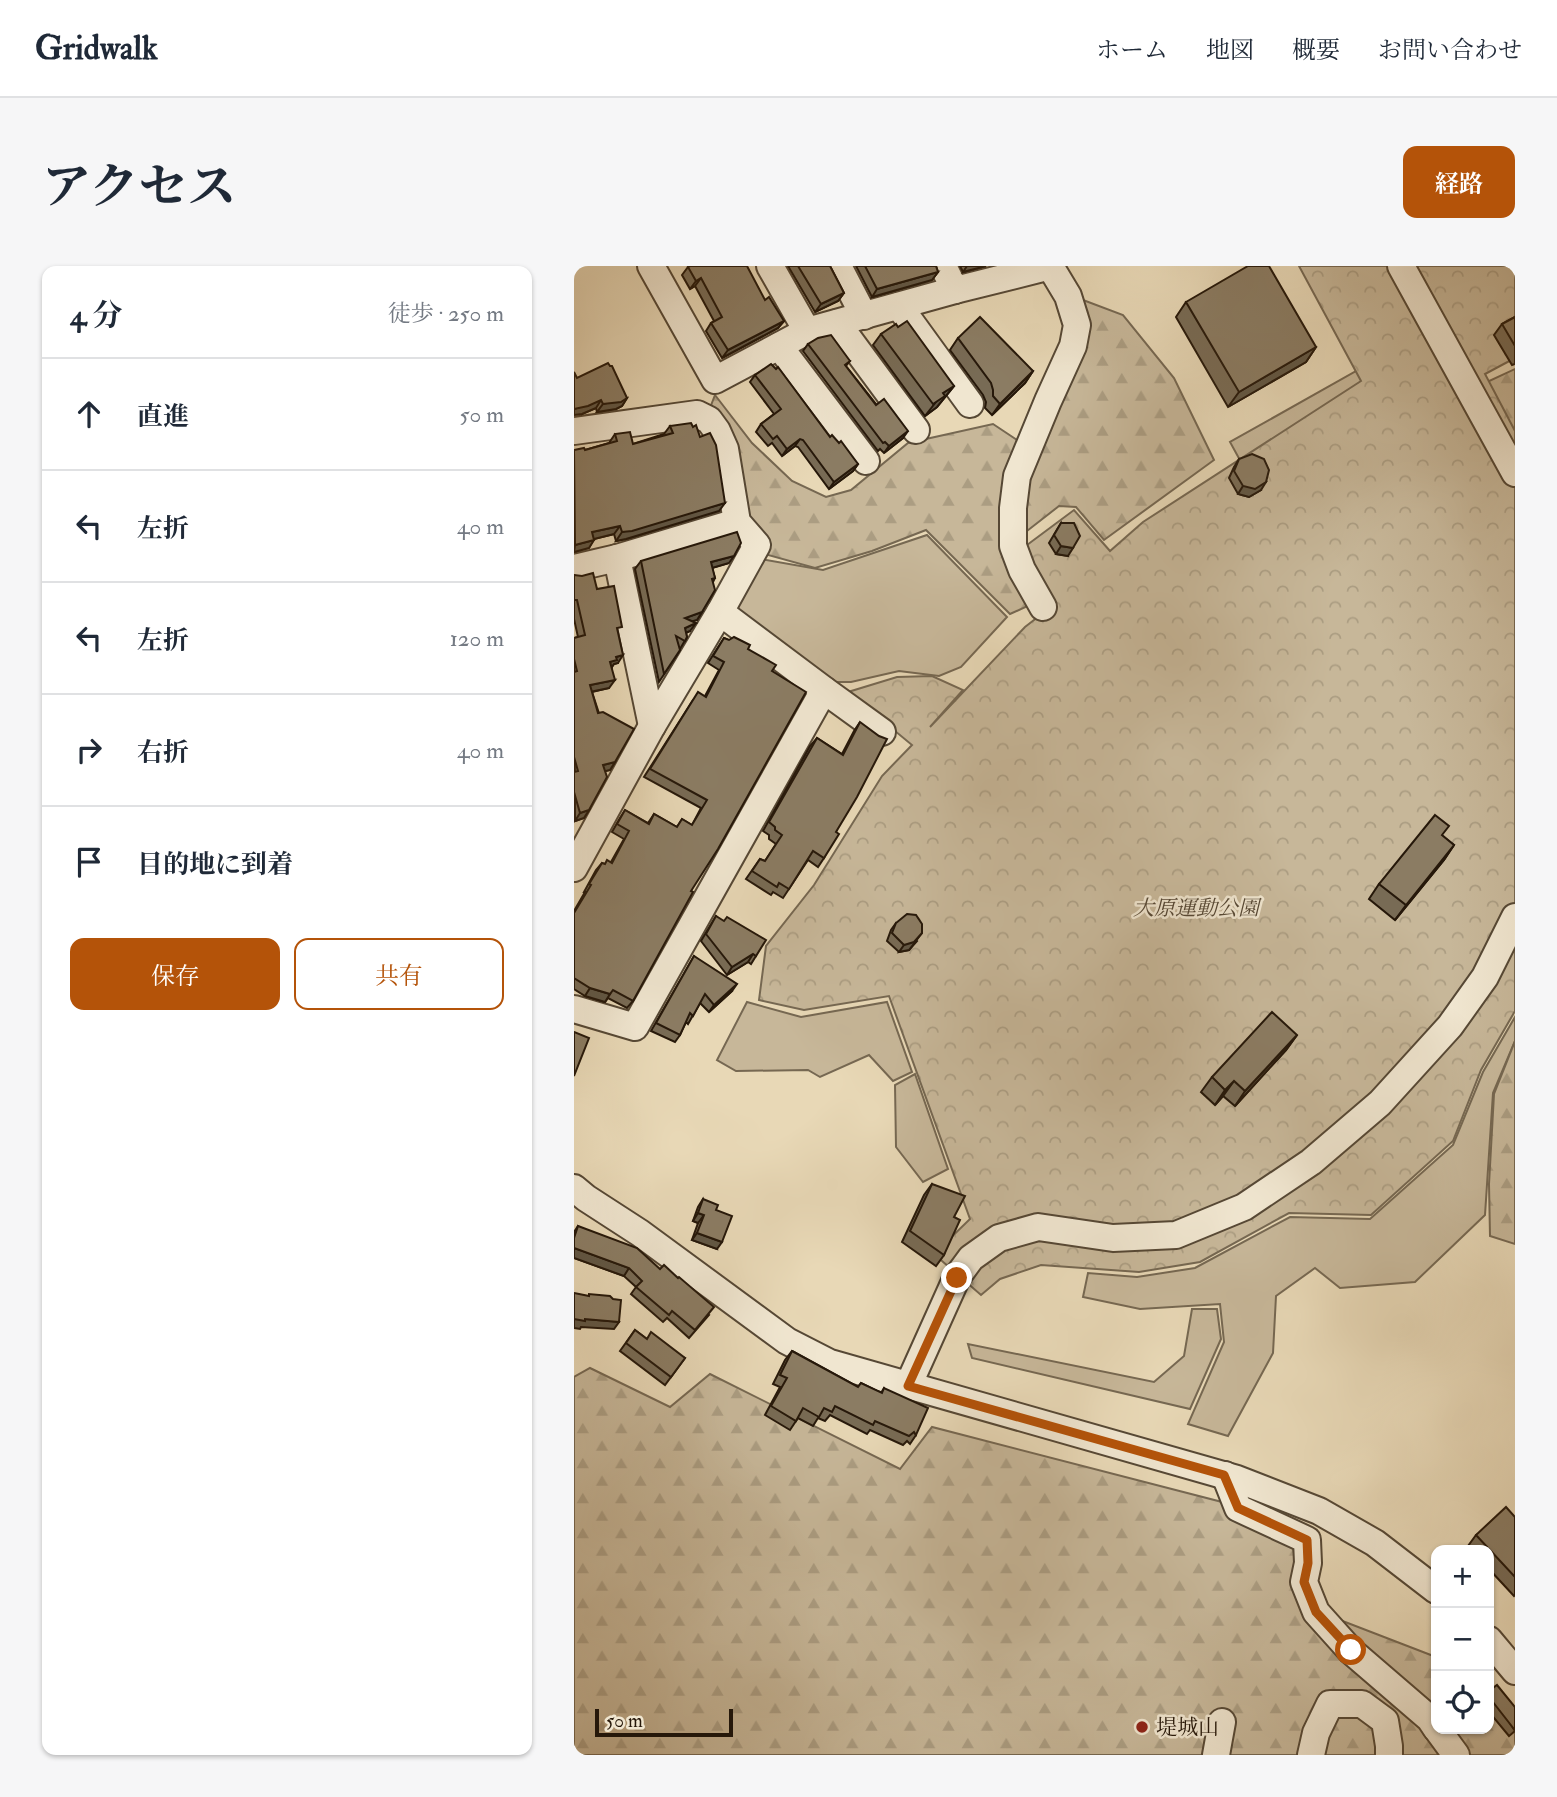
<!DOCTYPE html>
<html lang="ja">
<meta charset="utf-8">
<style>
body{margin:0;font-family:"IM FELL Double Pica","Noto Serif JP",serif;background:#f6f6f7;color:#1f2937}
.controls{position:absolute;right:21px;bottom:21px;display:grid;overflow:hidden;border-radius:14px;box-shadow:0 2px 5px #0004}
.controls button{width:63px;height:63px;display:grid;place-items:center;padding:0;border:0;border-bottom:2px solid #e0e1e3;background:#fff;color:#1f2937;font:35px sans-serif}
.scale{position:absolute;left:21px;bottom:18px;width:138px;box-sizing:border-box;padding-left:7px;border:4px solid #26180a;border-top:0;font-size:19px;line-height:24px;white-space:nowrap;color:#26180a;-webkit-text-stroke:5px #f0e6d0;paint-order:stroke}
.stop{position:absolute;width:21px;height:21px;margin:-16px;border:5px solid #b45309;border-radius:50%;background:#fff}
.stop.end{background:#b45309;border-color:#fff;box-shadow:0 2px 7px #0008}
.list{margin:0;padding:0;list-style:none}
h2{display:flex;justify-content:space-between;align-items:center;height:91px;margin:0;padding:0 28px;font-size:30px}
h2 small{font-size:23px;font-weight:400;color:#747a83}
.list li{display:grid;grid-template-columns:46px 1fr auto;gap:21px;align-items:center;box-sizing:border-box;height:112px;padding:0 28px;border-top:2px solid #e0e1e3}
.list b{display:block;font-size:26px;white-space:nowrap}
.list em{font-size:23px;font-style:normal;color:#747a83}
.actions{display:flex;gap:14px;padding:21px 28px}
.actions a{flex:1;padding:16px 0;border:2px solid #b45309;border-radius:14px;text-align:center;font-size:24px;color:#b45309}
.actions .main{background:#b45309;color:#fff}
.icon{flex:none;width:38px;height:38px;fill:none;stroke:currentColor;stroke-width:2;stroke-linecap:round;stroke-linejoin:round}
.map{position:relative;flex:none;width:941px;height:1489px;overflow:hidden;border-radius:14px}
header{display:flex;align-items:center;gap:42px;box-sizing:border-box;height:98px;padding:0 35px;background:#fff;border-bottom:2px solid #e0e1e3}
header strong{font-size:33px}
nav{display:flex;gap:38px;margin-inline-start:auto;font-size:24px}
.intro{display:flex;align-items:center;justify-content:space-between;box-sizing:border-box;height:168px;padding:0 42px}
h1{margin:0;font-size:49px}
.button{padding:18px 32px;border-radius:14px;background:#b45309;color:#fff;font-size:24px;font-weight:700}
main{display:flex;gap:42px;padding:0 42px}
aside{flex:1;background:#fff;border-radius:14px;box-shadow:0 2px 5px #0004}
.map>svg:first-child{display:block}
.grass{fill:#c7b799;stroke:#766852;stroke-width:2}
.forest{fill:url(#forest-firs);stroke:#766852;stroke-width:2}
.park{fill:url(#park-crowns);stroke:#766852;stroke-width:2}
.lines{fill:none;stroke-linecap:round;stroke-linejoin:round}
.minor-casing{stroke:#564835;stroke-width:30}
.minor{stroke:#f0e6d0;stroke-width:26}
.wall{fill:#786b55;stroke:#26180a;stroke-width:2}
.shaded-wall{fill:#615745;stroke:#26180a;stroke-width:2}
.building{fill:#8b7c63;stroke:#26180a;stroke-width:2}
.route{stroke:#b45309;stroke-width:9}
.poi-dot{fill:#8f2418;stroke:#f0e6d0;stroke-width:2.5}
.labels{text-anchor:middle;stroke-width:5;stroke-linejoin:round;paint-order:stroke}
.park-label{font-size:21px;font-style:italic;fill:#564835;stroke:#f0e6d0}
.poi-label{font-size:21px;fill:#26180a;stroke:#f0e6d0;text-anchor:start}
</style>
<header>
<strong>Gridwalk</strong>
<nav><a>ホーム</a><a>地図</a><a>概要</a><a>お問い合わせ</a></nav>
</header>
<div class="intro"><h1>アクセス</h1><a class="button">経路</a></div>
<main>
<aside>
<h2>4 分<small>徒歩 · 250 m</small></h2>
<ul class="list">
<li><svg class="icon" aria-label="ahead" viewBox="0 0 24 24"><path d="M12 20V5M6 11l6-6 6 6"/></svg><div><b>直進</b></div><em>50 m</em></li>
<li><svg class="icon" aria-label="left" viewBox="0 0 24 24"><path d="M17 20v-9H6M10 6l-5 5 5 5"/></svg><div><b>左折</b></div><em>40 m</em></li>
<li><svg class="icon" aria-label="left" viewBox="0 0 24 24"><path d="M17 20v-9H6M10 6l-5 5 5 5"/></svg><div><b>左折</b></div><em>120 m</em></li>
<li><svg class="icon" aria-label="right" viewBox="0 0 24 24"><path d="M7 20v-9h11M14 6l5 5-5 5"/></svg><div><b>右折</b></div><em>40 m</em></li>
<li><svg class="icon" aria-label="arrive" viewBox="0 0 24 24"><path d="M6 21V4h12l-3 4 3 4H6"/></svg><div><b>目的地に到着</b></div></li>
</ul>
<div class="actions"><a class="main">保存</a><a>共有</a></div>
</aside>
<div class="map">
<svg width="941" height="1489" viewBox="0 0 941 1489">
<defs>
<pattern id="forest-firs" width="22" height="20" patternUnits="userSpaceOnUse" patternTransform="scale(1.75)"><rect width="22" height="20" fill="#c7b799"/><path d="M5 1l3.5 6h-7zM16 11l3.5 6h-7z" fill="#ab9d82"/></pattern>
<pattern id="park-crowns" width="20" height="18" patternUnits="userSpaceOnUse" patternTransform="scale(1.75)"><rect width="20" height="18" fill="#c7b799"/><path d="M2 6a3 3 0 1 1 6 0M12 15a3 3 0 1 1 6 0" fill="none" stroke="#ab9d82"/></pattern>
</defs>
<rect width="100%" height="100%" fill="#e8d8b6"/>
<filter id="stains"><feTurbulence type="fractalNoise" baseFrequency=".00286" numOctaves="4"/><feColorMatrix values="0 0 0 0 .2 0 0 0 0 .09 0 0 0 0 .02 0 0 0 .5 -.17"/></filter>
<radialGradient id="worn" r=".72"><stop offset=".6" stop-color="#630" stop-opacity="0"/><stop offset="1" stop-color="#630" stop-opacity=".3"/></radialGradient>
<g class="grass">
<polygon points="854,88 667,196 656,176 784,104"/>
<polygon points="353,269 433,351 387,401 365,410 325,405 277,416 250,416 156,346 186,293 249,304"/>
<polygon points="173,736 227,751 313,736 338,806 319,815 295,789 246,811 234,804 162,805 143,794"/>
<polygon points="941,751 941,775 919,827 911,949 841,1016 766,1022 741,1002 702,1030 699,1087 654,1170 614,1158 650,1076 646,1038 566,1043 509,1031 514,1007 563,1011 621,1002 716,951 796,953 879,879 909,806"/>
<polygon points="341,808 374,903 349,916 322,881 321,819"/>
<polygon points="618,1043 643,1043 647,1073 616,1143 398,1092 394,1078 580,1116 610,1090"/>
</g>
<g class="forest">
<polygon points="509,34 549,49 600,112 640,194 530,274 502,241 485,240 453,265 449,240 465,183 510,71"/>
<polygon points="941,103 941,167 913,116"/>
<polygon points="141,129 178,177 218,215 252,231 277,224 334,177 419,158 443,174 432,217 456,339 436,348 352,264 298,285 241,302 194,289 171,247 136,142"/>
<polygon points="941,775 941,978 916,970 915,918 920,828"/>
<polygon points="16,1102 96,1141 136,1108 326,1203 358,1161 648,1236 719,1280 727,1339 862,1391 862,1463 915,1463 915,1427 941,1460 941,1489 0,1489 0,1111"/>
</g>
<polygon class="park" points="725,0 941,0 941,92 911,108 941,165 941,745 907,804 879,875 797,949 715,947 626,996 565,1006 467,999 426,1013 407,1029 360,988 396,953 315,730 230,744 185,734 192,680 240,619 308,510 338,479 274,426 323,411 358,410 389,424 356,461 451,361 478,340 449,282 500,244 536,285 569,256 787,115"/>
<g class="lines">
<g class="minor-casing">
<g id="minor">
<polyline points="77,0 141,114 233,65 381,24 477,0"/>
<polyline points="196,0 233,65"/>
<polyline points="264,0 290,50"/>
<polyline points="369,0 381,24"/>
<polyline points="827,0 941,207"/>
<polyline points="325,40 396,138"/>
<polyline points="263,57 342,164"/>
<polyline points="205,80 292,195"/>
<polyline points="0,165 123,148 135,154 143,165 151,183 163,256 183,279 146,346 78,460 0,602"/>
<polyline points="43,292 78,460"/>
<polyline points="0,302 43,292 163,256"/>
<polyline points="469,341 448,304 439,280 439,242 443,210 474,135 499,80 503,59 494,30 476,0"/>
<polyline points="146,346 250,424 308,466"/>
<polyline points="0,743 61,761 250,424"/>
<polyline points="0,922 12,932 66,967 213,1075 256,1097 663,1213 745,1245 801,1277 862,1324"/>
<polyline points="334,1120 383,1011 397,992 425,972 464,961 539,972 602,969 670,941 737,896 806,837 876,760 911,711 941,651"/>
<polyline points="651,1209 664,1242 733,1274 734,1297 730,1316 742,1346 777,1385 856,1453 862,1462"/>
<polyline points="915,1374 941,1405"/>
<polyline points="863,1463 882,1489"/>
<polyline points="642,1489 648,1456"/>
<polyline points="737,1489 742,1467 756,1438 788,1438 811,1455 815,1480 815,1489"/>
</g>
</g>
<use href="#minor" class="minor"/>
</g>
<g class="wall">
<polygon points="214,0 256,0 270,27 264,35 241,46"/>
<polygon points="282,0 362,0 364,6 358,14 298,31"/>
<polygon points="386,0 412,0 389,6"/>
<polygon points="114,1 191,34 210,55 204,62 148,92 132,65 137,57 140,55 121,20 116,23 108,9"/>
<polygon points="612,36 742,81 732,96 654,141 602,51"/>
<polygon points="941,51 941,98 938,99 920,69 928,58"/>
<polygon points="324,61 380,120 363,141 351,150 299,79 307,68"/>
<polygon points="384,72 459,105 451,117 418,149 411,142 412,136 409,129 376,84"/>
<polygon points="234,78 276,95 272,100 329,172 310,187 306,183 304,185 229,85"/>
<polygon points="181,109 256,171 265,177 284,198 279,205 255,223 224,181 221,180 208,190 198,177 194,180 182,166 187,158 200,148 176,116"/>
<polygon points="3,112 53,132 48,140 42,143 23,146 22,142 8,148"/>
<polygon points="96,160 145,245 52,273 42,275 40,268 20,273 15,282 0,286 0,184 11,184 35,177 41,168 59,178 90,168"/>
<polygon points="665,193 687,224 675,231 664,228 655,212 660,201"/>
<polygon points="487,257 494,290 482,288 475,277"/>
<polygon points="67,295 155,297 138,302 141,312 139,316 128,346 123,354 118,355 116,365 112,367 113,371 106,383 105,382 106,384 85,416 61,303"/>
<polygon points="0,309 23,323 44,367 44,397 40,398 38,401 35,422 18,426 41,496 36,504 31,505 15,544 10,552 1,555 0,372 4,371 0,353"/>
<polygon points="150,372 174,383 198,405 117,625 59,735 53,742 34,732 31,736 11,730 0,723 0,645 11,626 10,626 22,604 28,597 30,598 37,596 50,573 38,566 46,552 51,544 74,557 80,548 103,561 108,553 118,559 127,542 70,511 119,434 131,430 145,404 134,397"/>
<polygon points="286,456 262,566 250,592 244,601 234,594 209,632 199,626 197,629 172,613 186,593 191,595 202,578 195,573 195,569 189,565 236,480 243,472 268,488 280,465"/>
<polygon points="868,570 880,579 870,594 821,654 795,633 805,618"/>
<polygon points="142,650 182,690 177,698 174,696 153,709 127,675"/>
<polygon points="322,657 343,675 335,684 325,686 313,675 317,664"/>
<polygon points="120,690 158,725 135,746 126,737 114,758 112,756 106,769 101,776 77,765"/>
<polygon points="723,769 712,784 661,840 649,830 641,839 627,826 638,811"/>
<polygon points="358,918 380,951 370,989 362,1000 328,976 350,929"/>
<polygon points="129,933 143,983 118,974 124,957 119,955 124,941"/>
<polygon points="4,960 135,1049 115,1072 93,1052 89,1056 57,1028 62,1021 50,1010 0,992 0,966"/>
<polygon points="61,1064 73,1073 111,1092 91,1119 46,1085"/>
<polygon points="218,1085 284,1121 287,1117 307,1127 310,1122 342,1169 336,1178 333,1175 329,1179 296,1164 293,1168 256,1149 251,1155 244,1152 239,1160 224,1152 216,1164 191,1149 206,1121 199,1118 211,1094"/>
<polygon points="941,1251 941,1329 940,1330 915,1303 915,1284 897,1284 894,1280 902,1269"/>
<polygon points="915,1425 941,1465 935,1470 915,1446"/>
</g>
<g class="shaded-wall">
<polygon points="393,0 412,0 389,6"/>
<polygon points="364,6 358,14 298,31 303,23"/>
<polygon points="127,12 121,20 116,23 122,15"/>
<polygon points="270,27 264,35 241,46 247,38"/>
<polygon points="210,55 204,62 148,92 154,84"/>
<polygon points="742,81 732,96 654,141 665,126"/>
<polygon points="459,105 451,117 418,149 426,138"/>
<polygon points="380,120 363,141 351,150 369,127"/>
<polygon points="53,132 48,140 42,143 23,146 29,138"/>
<polygon points="27,134 22,142 8,148 0,149 0,143"/>
<polygon points="334,165 329,172 310,187 315,180"/>
<polygon points="226,173 221,180 208,190 213,183"/>
<polygon points="284,198 279,205 255,223 260,216"/>
<polygon points="692,216 687,224 675,231 664,228 669,220"/>
<polygon points="151,237 145,245 52,273 42,275 48,266"/>
<polygon points="46,260 40,268 12,275 18,266"/>
<polygon points="20,274 15,282 0,286 1,279"/>
<polygon points="487,280 499,282 494,290 482,288"/>
<polygon points="160,290 155,297 131,304 137,296"/>
<polygon points="128,346 123,354 105,359 111,352"/>
<polygon points="122,357 116,365 106,369 111,362"/>
<polygon points="49,389 44,397 40,398 37,402 36,396 42,391"/>
<polygon points="41,414 35,422 11,427 16,419"/>
<polygon points="41,496 36,504 24,507 29,499"/>
<polygon points="15,544 10,552 1,555 6,547"/>
<polygon points="880,579 870,594 821,654 832,639"/>
<polygon points="348,667 335,684 325,686 330,679"/>
<polygon points="179,688 174,696 153,709 158,701"/>
<polygon points="163,718 158,725 135,746 140,739"/>
<polygon points="16,722 36,728 31,736 11,730"/>
<polygon points="723,769 712,784 661,840 671,825"/>
<polygon points="660,815 649,830 641,839 651,824"/>
<polygon points="124,947 130,949 124,957 119,955"/>
<polygon points="123,967 148,976 143,983 118,974"/>
<polygon points="0,982 55,1002 50,1010 0,992"/>
<polygon points="0,1053 11,1053 45,1056 40,1063 7,1061 6,1063 0,1062"/>
</g>
<g class="building">
<polygon points="116,0 173,0 191,34 195,31 210,55 154,84 137,57 148,51 127,12 122,15 114,1"/>
<polygon points="224,0 256,0 270,27 247,38"/>
<polygon points="291,0 362,0 364,6 303,23"/>
<polygon points="674,0 695,0 742,81 665,126 612,36"/>
<polygon points="406,51 459,105 426,138 419,130 419,124 417,117 384,72"/>
<polygon points="941,51 941,80 928,58"/>
<polygon points="333,55 380,120 369,127 371,130 359,138 307,68 322,58 324,61"/>
<polygon points="257,69 276,95 271,99 302,139 310,133 334,165 315,180 311,176 309,177 234,78 244,72"/>
<polygon points="34,97 36,100 38,100 53,132 47,136 29,138 27,134 14,140 0,143 0,106 3,112"/>
<polygon points="197,98 202,103 204,101 256,171 258,169 265,177 267,175 284,198 260,216 229,174 226,173 213,183 203,170 199,173 187,158 207,143 181,109"/>
<polygon points="117,157 119,161 122,159 126,171 136,167 142,179 151,237 58,265 48,266 46,260 18,266 20,274 1,279 0,184 10,182 11,184 43,175 41,168 56,166 59,178 99,167 96,160"/>
<polygon points="678,188 690,193 695,204 692,216 681,223 669,220 660,205 665,193"/>
<polygon points="487,257 500,257 506,270 499,282 487,280 480,269"/>
<polygon points="163,266 167,277 160,290 137,296 141,312 138,313 141,324 128,346 111,352 122,357 111,362 113,371 111,375 102,370 106,384 90,408 67,295"/>
<polygon points="19,307 23,323 40,320 48,361 43,362 49,389 42,391 43,394 36,396 41,414 16,419 24,447 29,446 60,463 41,496 29,499 33,511 15,544 6,547 0,526 0,506 4,505 0,491 0,406 3,405 0,393 0,372 11,369 3,334 0,334 0,309 8,310"/>
<polygon points="160,371 176,379 174,383 202,399 198,405 232,426 144,583 117,625 119,626 59,735 39,724 36,728 16,722 0,712 0,647 17,619 15,618 28,597 31,598 33,594 38,597 55,565 43,558 51,544 75,558 80,548 103,561 108,553 118,559 133,534 76,503 124,426 132,431 150,396 139,390 150,372 155,374"/>
<polygon points="286,456 305,470 313,473 283,531 262,566 265,568 250,592 239,585 215,623 205,617 203,621 178,605 186,593 191,595 208,569 201,564 201,561 195,556 243,472 269,489"/>
<polygon points="861,549 875,560 868,569 880,579 832,639 805,618"/>
<polygon points="333,648 342,649 348,658 348,667 340,676 330,679 318,667 322,657"/>
<polygon points="142,650 150,655 153,651 192,674 182,690 179,688 158,701 132,668"/>
<polygon points="120,690 163,718 140,739 131,728 119,750 116,747 106,769 82,757"/>
<polygon points="698,746 723,769 671,825 660,815 651,824 638,811"/>
<polygon points="0,766 15,772 0,810"/>
<polygon points="358,918 391,930 380,951 386,954 370,989 336,965"/>
<polygon points="129,933 144,939 142,944 158,950 148,976 123,967 130,949 124,947"/>
<polygon points="4,960 63,982 86,1003 90,999 104,1012 105,1011 140,1041 121,1064 98,1045 95,1049 62,1021 68,1015 55,1002 0,982 0,972"/>
<polygon points="0,1027 15,1030 15,1028 36,1030 39,1033 47,1034 45,1056 11,1053 11,1055 0,1053"/>
<polygon points="61,1064 73,1073 77,1066 111,1092 97,1111 52,1077"/>
<polygon points="218,1085 284,1121 287,1117 308,1127 310,1122 354,1142 342,1169 340,1166 335,1170 301,1155 299,1159 261,1140 258,1146 250,1142 245,1151 229,1142 222,1155 197,1140 213,1112 206,1109"/>
<polygon points="932,1241 941,1251 941,1311 902,1269"/>
<polygon points="923,1419 941,1441 941,1462 940,1463 915,1431 915,1425"/>
</g>
<g class="lines">
<polyline class="route" points="383,1012 334,1120 650,1209 664,1242 733,1274 734,1297 730,1316 742,1346 777,1384"/>
</g>
<circle class="poi-dot" cx="568" cy="1461" r="7"/>
<g class="labels">
<g class="park-label">
<text x="622" y="649">大原運動公園</text>
</g>
<g class="poi-label">
<text x="582" y="1468">堤城山</text>
</g>
</g>
<rect width="100%" height="100%" filter="url(#stains)"/>
<rect width="100%" height="100%" fill="url(#worn)"/>
</svg>
<div class="controls">
<button>+</button>
<button>−</button>
<button><svg class="icon" aria-label="locate" viewBox="0 0 24 24"><circle cx="12" cy="12" r="6"/><path d="M12 2v4M12 18v4M2 12h4M18 12h4"/></svg></button>
</div>
<div class="scale">50 m</div>
<div class="stop" style="left:777px;top:1384px"></div>
<div class="stop end" style="left:383px;top:1012px"></div>
</div>
</main>
